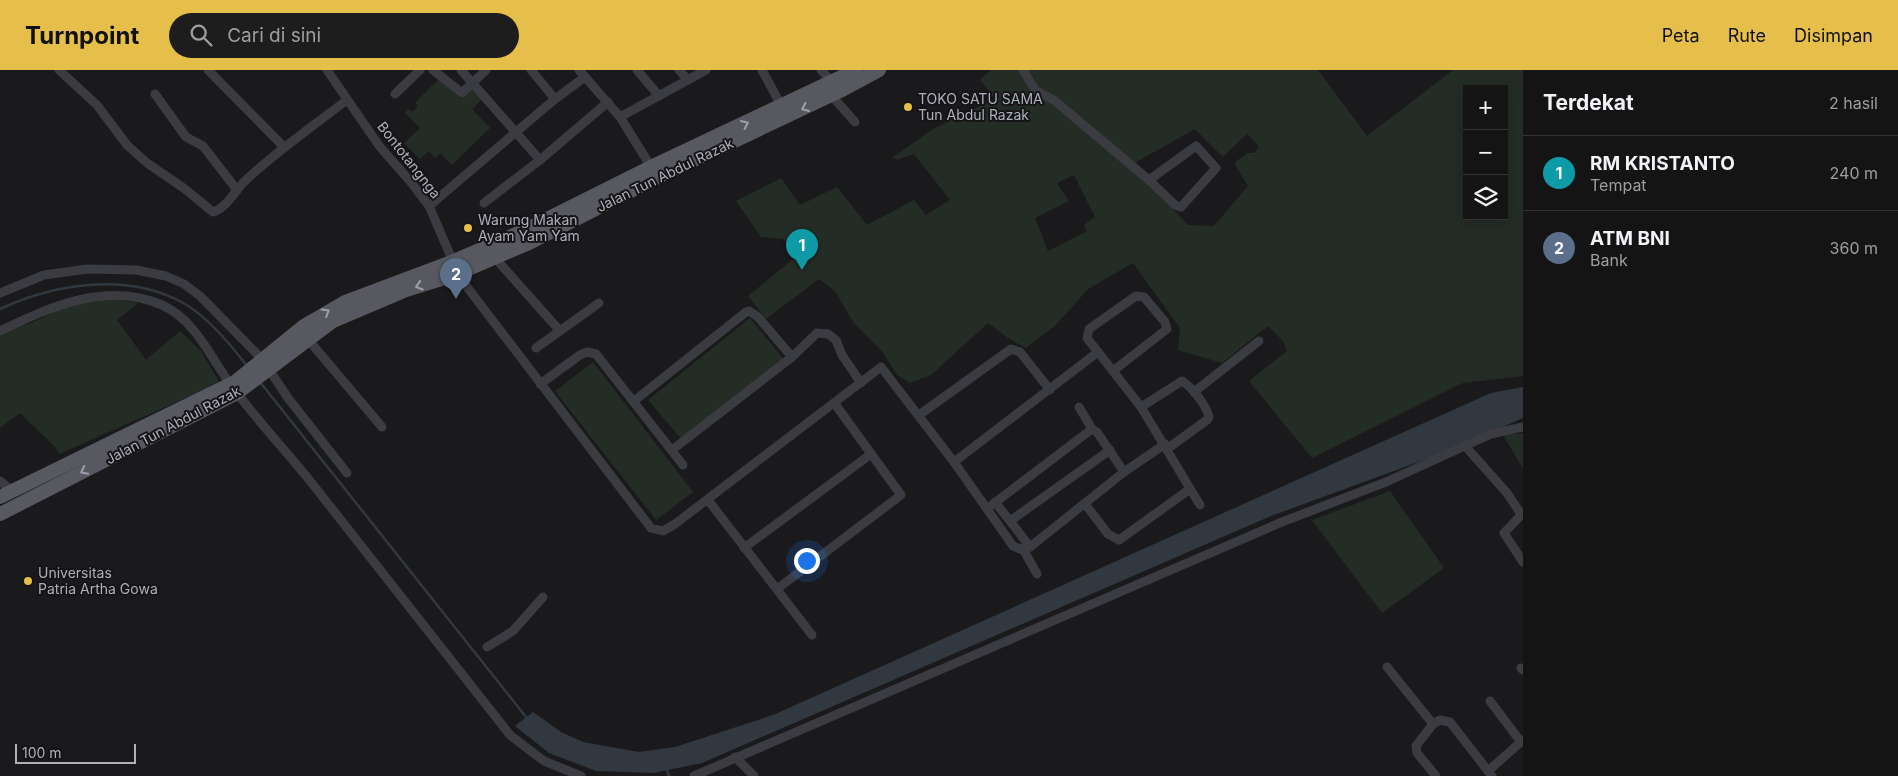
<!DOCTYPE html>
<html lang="id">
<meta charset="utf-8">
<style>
body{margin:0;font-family:Inter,sans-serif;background:#1d1d1e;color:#f1f3f6}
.controls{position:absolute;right:15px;top:15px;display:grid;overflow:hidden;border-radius:0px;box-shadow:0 2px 12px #0003}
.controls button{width:45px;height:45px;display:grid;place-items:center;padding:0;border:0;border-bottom:1px solid #333334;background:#141415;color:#f1f3f6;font:25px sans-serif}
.scale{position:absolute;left:15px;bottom:12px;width:121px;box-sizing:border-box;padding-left:5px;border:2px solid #aeb0bb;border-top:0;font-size:14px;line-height:18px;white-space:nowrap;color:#aeb0bb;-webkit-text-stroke:4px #151517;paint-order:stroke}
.you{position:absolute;left:806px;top:490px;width:18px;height:18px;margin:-12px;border:4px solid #fff;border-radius:50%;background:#1a73e8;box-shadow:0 0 0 8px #1a73e833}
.badge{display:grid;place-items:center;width:32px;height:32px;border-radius:50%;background:#e5bf49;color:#fff;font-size:16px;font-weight:700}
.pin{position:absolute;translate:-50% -41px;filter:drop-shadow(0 1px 2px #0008)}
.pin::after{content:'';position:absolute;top:26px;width:18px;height:15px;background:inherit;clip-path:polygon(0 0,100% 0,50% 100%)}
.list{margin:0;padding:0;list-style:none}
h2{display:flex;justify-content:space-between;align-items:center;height:65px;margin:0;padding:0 20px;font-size:21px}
h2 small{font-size:16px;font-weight:400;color:#9d9ea0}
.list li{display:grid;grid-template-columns:32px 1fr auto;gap:15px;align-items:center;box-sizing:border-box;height:75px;padding:0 20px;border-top:1px solid #333334}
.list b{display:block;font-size:19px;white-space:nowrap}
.list p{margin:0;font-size:16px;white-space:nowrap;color:#9d9ea0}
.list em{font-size:16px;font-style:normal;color:#9d9ea0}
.icon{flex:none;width:28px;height:28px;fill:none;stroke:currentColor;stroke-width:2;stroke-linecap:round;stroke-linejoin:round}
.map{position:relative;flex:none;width:1523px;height:706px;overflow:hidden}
header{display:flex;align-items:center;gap:30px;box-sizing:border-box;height:70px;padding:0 25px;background:#e5bf49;color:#111}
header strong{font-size:24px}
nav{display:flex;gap:28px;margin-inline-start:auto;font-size:18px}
.search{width:350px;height:45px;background:#1d1d1e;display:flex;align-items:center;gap:12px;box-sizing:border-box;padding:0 18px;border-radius:28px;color:#9d9ea0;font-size:19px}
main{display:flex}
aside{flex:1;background:#141415}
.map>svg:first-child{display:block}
.green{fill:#242c26;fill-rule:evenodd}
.water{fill:#313840}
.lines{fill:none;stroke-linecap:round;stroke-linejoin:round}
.stream{stroke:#313840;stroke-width:2.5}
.minor{stroke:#3b3c41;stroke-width:9}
.primary{stroke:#585960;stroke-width:14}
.oneway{stroke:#9d9fa9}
.poi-dot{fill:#e5bf49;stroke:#151517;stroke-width:2}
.labels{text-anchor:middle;stroke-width:4;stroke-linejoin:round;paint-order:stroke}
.poi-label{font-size:14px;fill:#aeb0bb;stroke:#151517;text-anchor:start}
.street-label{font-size:14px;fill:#aeb0bb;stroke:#151517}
</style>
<header>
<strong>Turnpoint</strong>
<div class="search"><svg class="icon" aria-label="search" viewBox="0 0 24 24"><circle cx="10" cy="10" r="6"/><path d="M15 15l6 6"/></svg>Cari di sini</div>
<nav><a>Peta</a><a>Rute</a><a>Disimpan</a></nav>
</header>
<main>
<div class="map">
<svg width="1523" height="706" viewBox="0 0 1523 706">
<rect width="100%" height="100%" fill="#1a1a1c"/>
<g class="green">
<path d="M991 0H1318L1367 66 1453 0H1523V306L1463 313 1312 388 1249 311 1287 281 1283 271 1268 256 1222 293 1178 280 1180 258 1133 193 1088 219 1056 255 1026 278 1011 270 988 253 931 305 910 313 897 305 882 281 853 252 835 221 819 209 766 249 748 226 798 185 783 169 761 167 736 131 781 108 800 135 837 117 867 155 914 130 926 145 950 130 914 84 897 90 893 87 933 59 995 29 980 10ZM1467 19H1504V146H1467ZM1195 59 1223 87 1247 64 1259 77 1254 83H1247L1234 93 1248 116 1214 156 1188 155 1131 95ZM1074 105 1095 147 1084 155 1087 161 1048 181 1035 148 1069 131 1057 113Z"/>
<polygon points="440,8 461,29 475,16 485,26 472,39 490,58 452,95 440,83 435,88 429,81 420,89 404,73 420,58 405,43 409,39 413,42 418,36 415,33"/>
<polygon points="110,229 138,233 117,250 146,290 180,261 201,281 220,313 59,384 55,377 20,343 0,358 0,262 31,253 76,232"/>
<polygon points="750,248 786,292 683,371 648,330"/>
<polygon points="593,292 693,422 656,450 555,321"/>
<polygon points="1523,363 1523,399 1503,365"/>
<polygon points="1390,421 1444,498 1382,543 1312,450"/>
</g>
<polygon class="water" points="1523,317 1523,348 1443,383 1271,446 702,693 653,703 596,701 549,683 515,656 533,642 561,662 583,672 639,682 675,677 773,645 1491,323"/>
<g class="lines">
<g class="stream">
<path d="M0 239C56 213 129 202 185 234 209 248 231 275 247 296"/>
<polyline points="260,312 526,647"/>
<polyline points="667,700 669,706"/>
</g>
<g class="minor">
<path d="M59 0 97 35 127 75 147 93 185 119 213 142C226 139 236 119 246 110 277 81 313 56 347 30"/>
<polyline points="208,0 284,77"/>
<polyline points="327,0 380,77 410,111 429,136 458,203 467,217 651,458 663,461 675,454 881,297 954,392 1013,476 1020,479 1030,477 1124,402 1165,374"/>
<polyline points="433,0 462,23 486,0"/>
<polyline points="461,0 540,90"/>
<polyline points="531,0 555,29"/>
<polyline points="579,0 620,47 653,100"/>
<polyline points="637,0 659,26"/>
<polyline points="679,0 688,10"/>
<polyline points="762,0 782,37"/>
<polyline points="821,0 832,12"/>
<polyline points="1023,0 1035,20 1055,31 1149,110 1196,76 1216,98 1181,137 1175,135 1149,110"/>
<polyline points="155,24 186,67 203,76 237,120"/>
<polyline points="395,24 420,0"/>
<polyline points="831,25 855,52"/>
<polyline points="620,47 706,0"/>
<polyline points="484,133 540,90 608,32"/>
<polyline points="429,136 555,29 585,7"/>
<polyline points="495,188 560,261"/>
<polyline points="0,223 44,205 87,199 136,200 166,206 184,214 200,226 262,289 288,328 347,403"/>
<path d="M0 261C50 237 106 211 162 235 198 251 213 294 237 323 259 352 284 379 307 407 375 493 442 579 510 665L544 691 581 706"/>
<polyline points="306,267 382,357"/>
<polyline points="536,278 599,233"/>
<polyline points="1098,282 1087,268 1089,259 1136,226 1144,227 1165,252 1167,259 1113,301"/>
<polyline points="540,314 580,285 587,282 596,284 683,395"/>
<polyline points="1194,322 1259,271"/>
<polyline points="634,331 746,242 749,241 758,247 792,287"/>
<polyline points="1079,337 1092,359 1097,362 1124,402"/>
<path d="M1141 337 1182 311C1193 318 1206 335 1209 347L1207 350 1167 379"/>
<polyline points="919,345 1011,279 1020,282 1050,320"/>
<polyline points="1466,377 1507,423 1521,444"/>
<polyline points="672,380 792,287 817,263 828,264 836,270 842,285 861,313"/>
<polyline points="954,392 1098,282 1141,337 1200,435"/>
<polyline points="0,411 12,421"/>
<polyline points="708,430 812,565"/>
<polyline points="995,432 1010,451"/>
<polyline points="1085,434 1108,464 1119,470 1190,419"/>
<polyline points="988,438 1092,359"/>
<polyline points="1523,443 1504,463 1523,492"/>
<polyline points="1030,477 1010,451 1110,380"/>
<polyline points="744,478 871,384"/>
<polyline points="1023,479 1037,504"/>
<polyline points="777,519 901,425 835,334"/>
<polyline points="487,577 513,561 543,527"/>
<polyline points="1387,597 1433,654 1440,650 1450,652 1488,701"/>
<polyline points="1521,598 1523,600"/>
<polyline points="1490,631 1521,672"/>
<polyline points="1433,654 1416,676 1417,683 1436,706"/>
<polyline points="735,687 754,706"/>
<polyline points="694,706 1282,452 1386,412 1491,364 1523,357"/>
<polyline points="1492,706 1488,701 1523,670"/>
</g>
<g class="primary">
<polyline points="0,427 235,312 304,256 345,232 454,191 521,162 653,96 856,0"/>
<polyline points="0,444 237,323 333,251 406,220 454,205 529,173 658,107 840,21 879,0"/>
</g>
</g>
<defs><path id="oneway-chevron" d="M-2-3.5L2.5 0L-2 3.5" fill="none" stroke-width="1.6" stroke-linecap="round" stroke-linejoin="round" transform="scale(1.25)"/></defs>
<g class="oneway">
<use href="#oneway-chevron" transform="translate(805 38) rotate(155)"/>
<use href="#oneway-chevron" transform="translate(745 54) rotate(-25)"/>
<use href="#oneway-chevron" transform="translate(419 216) rotate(163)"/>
<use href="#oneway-chevron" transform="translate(326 242) rotate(-31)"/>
<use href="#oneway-chevron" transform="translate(84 401) rotate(153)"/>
</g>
<g class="poi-dot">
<circle cx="908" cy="37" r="5"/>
<circle cx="468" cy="158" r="5"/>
<circle cx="28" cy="511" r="5"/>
</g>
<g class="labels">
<g class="poi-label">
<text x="918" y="34">TOKO SATU SAMA<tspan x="918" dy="16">Tun Abdul Razak</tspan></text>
<text x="478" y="155">Warung Makan<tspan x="478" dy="16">Ayam Yam Yam</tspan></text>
<text x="38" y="508">Universitas<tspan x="38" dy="16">Patria Artha Gowa</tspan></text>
</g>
<g class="street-label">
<text transform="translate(409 90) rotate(52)" y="5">Bontotangnga</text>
<text transform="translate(665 105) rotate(-26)" y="5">Jalan Tun Abdul Razak</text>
<text transform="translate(173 355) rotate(-28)" y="5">Jalan Tun Abdul Razak</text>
</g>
</g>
</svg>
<div class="controls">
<button>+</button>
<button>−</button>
<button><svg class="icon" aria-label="layers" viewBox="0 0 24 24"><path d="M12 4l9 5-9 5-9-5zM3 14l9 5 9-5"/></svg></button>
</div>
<div class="scale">100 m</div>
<div class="you"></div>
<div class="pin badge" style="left:802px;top:200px;background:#0f9aa8">1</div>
<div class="pin badge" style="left:456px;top:229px;background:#5c6f8a">2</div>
</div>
<aside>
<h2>Terdekat<small>2 hasil</small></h2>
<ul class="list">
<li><span class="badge" style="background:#0f9aa8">1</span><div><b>RM KRISTANTO</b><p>Tempat</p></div><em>240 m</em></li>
<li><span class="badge" style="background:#5c6f8a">2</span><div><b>ATM BNI</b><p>Bank</p></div><em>360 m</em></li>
</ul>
</aside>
</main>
